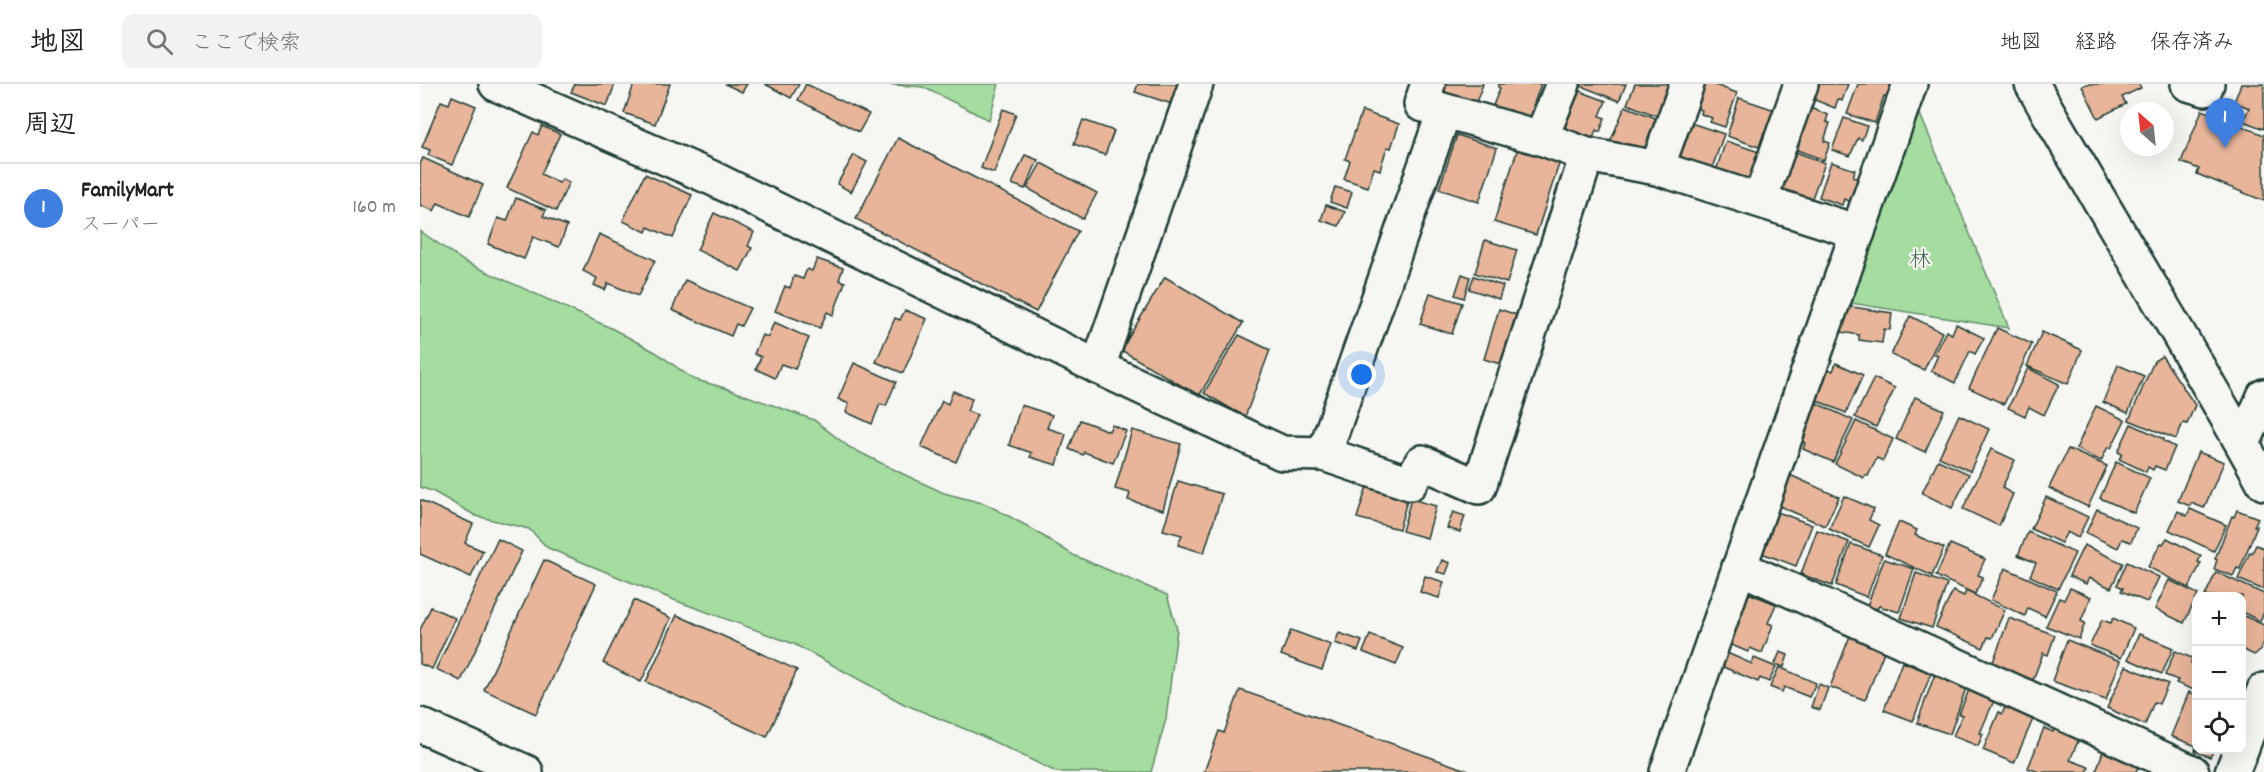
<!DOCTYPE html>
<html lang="ja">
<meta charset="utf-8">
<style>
body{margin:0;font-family:Dekko,"Klee One",sans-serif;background:#f2f2f2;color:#222}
.controls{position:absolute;right:18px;bottom:18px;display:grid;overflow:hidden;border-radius:12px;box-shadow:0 6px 24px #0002}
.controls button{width:54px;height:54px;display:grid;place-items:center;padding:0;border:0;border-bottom:2px solid #e0e0e0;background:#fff;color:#222;font:30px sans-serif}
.compass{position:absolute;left:1700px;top:18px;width:54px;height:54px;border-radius:50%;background:#fff;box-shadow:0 6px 24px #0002;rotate:333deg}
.you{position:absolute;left:942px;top:291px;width:21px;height:21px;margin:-15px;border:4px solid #fff;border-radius:50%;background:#1a73e8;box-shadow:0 0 0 9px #1a73e833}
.badge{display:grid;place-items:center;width:39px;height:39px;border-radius:50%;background:#1f3d34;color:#fff;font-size:20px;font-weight:700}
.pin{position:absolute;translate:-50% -50px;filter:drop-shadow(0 2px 3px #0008)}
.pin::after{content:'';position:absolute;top:32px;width:21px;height:18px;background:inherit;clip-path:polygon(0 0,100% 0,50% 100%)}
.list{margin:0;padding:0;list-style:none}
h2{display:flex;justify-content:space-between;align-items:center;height:78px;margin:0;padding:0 24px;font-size:26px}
h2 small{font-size:20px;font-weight:400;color:#767676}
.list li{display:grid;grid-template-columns:39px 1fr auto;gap:18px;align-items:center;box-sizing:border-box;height:90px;padding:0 24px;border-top:2px solid #e0e0e0}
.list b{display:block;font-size:22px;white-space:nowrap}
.list p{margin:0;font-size:20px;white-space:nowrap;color:#767676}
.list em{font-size:20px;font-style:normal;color:#767676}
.icon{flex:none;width:33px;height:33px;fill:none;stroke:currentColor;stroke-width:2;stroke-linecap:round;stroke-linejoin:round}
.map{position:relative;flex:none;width:1844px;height:688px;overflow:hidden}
header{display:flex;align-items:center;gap:36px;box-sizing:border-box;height:84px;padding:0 30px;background:#fff;border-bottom:2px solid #e0e0e0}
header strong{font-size:28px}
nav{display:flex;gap:33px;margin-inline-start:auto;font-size:21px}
.search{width:420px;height:54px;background:#f2f2f2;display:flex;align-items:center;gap:15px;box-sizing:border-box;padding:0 21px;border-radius:12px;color:#767676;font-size:22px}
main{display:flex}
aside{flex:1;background:#fff}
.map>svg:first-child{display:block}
.green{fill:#a5dc9f;stroke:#628c6a;stroke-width:1.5}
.building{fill:#e8b59a;stroke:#1f3d34;stroke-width:1.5}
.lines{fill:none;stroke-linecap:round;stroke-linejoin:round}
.minor-casing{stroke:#1f3d34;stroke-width:38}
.tertiary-casing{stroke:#1f3d34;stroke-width:38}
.minor{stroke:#f6f6f2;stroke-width:33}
.tertiary{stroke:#f6f6f2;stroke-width:33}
.labels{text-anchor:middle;stroke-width:4.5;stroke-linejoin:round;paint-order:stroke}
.park-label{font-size:22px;fill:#3a5d49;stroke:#f6f6f2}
</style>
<header>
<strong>地図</strong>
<div class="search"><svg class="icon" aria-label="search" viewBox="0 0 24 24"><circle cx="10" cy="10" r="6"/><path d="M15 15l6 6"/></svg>ここで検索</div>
<nav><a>地図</a><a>経路</a><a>保存済み</a></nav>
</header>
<main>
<aside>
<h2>周辺<small></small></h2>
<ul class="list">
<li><span class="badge" style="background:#3f7fe0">1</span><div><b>FamilyMart</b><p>スーパー</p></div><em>160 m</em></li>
</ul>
</aside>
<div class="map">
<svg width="1844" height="688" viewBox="0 0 1844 688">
<rect width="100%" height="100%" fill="#f6f6f2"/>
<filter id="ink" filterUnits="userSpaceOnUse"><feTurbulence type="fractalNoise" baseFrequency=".0167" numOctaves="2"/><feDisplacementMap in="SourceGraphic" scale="12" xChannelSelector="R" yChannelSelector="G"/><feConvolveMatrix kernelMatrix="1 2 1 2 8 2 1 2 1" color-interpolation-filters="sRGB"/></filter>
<g filter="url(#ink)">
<g class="green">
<polygon points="461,0 579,0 569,36 503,3"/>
<polygon points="1495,18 1589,244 1424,218"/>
<polygon points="0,147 45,178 193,245 237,269 273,295 305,304 394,336 429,363 483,390 524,409 566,420 607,442 653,471 747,511 757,545 746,635 731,688 636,688 562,652 484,620 374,560 254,516 128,464 109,445 56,432 14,408 0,403"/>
</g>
<g class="building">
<polygon points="155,0 195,0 187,22 151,8"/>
<polygon points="214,0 250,0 235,40 204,29"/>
<polygon points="305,0 327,0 322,8"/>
<polygon points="345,0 379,0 371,14"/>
<polygon points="386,0 449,30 439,48 378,16"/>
<polygon points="718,0 759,0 752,20 715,8"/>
<polygon points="1023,0 1063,0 1055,21 1023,16 1026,8 1020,6"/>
<polygon points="1079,0 1121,0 1113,22 1120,24 1112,42 1070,29 1080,4 1078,3"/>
<polygon points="1161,0 1206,0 1199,17 1161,2"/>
<polygon points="1215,0 1253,0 1240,33 1207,20"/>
<polygon points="1281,0 1292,0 1317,9 1305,43 1290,38 1292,34 1281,30 1282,26 1272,23"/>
<polygon points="1390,0 1428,0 1422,17 1418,15 1415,24 1385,12"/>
<polygon points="1438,0 1474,0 1469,14 1464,12 1455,39 1427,30"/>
<polygon points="1666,0 1719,0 1721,4 1702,13 1706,20 1678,34 1662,2"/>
<polygon points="1821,0 1844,0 1844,45 1823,37 1829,24 1814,18"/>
<polygon points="1154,5 1186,17 1180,32 1185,34 1180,48 1176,46 1172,58 1138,45"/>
<polygon points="32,12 56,22 32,81 8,71 10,66 2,63 21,17 29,20"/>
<polygon points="1319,14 1355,26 1347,49 1344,48 1339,63 1307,52"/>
<polygon points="1205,22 1238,35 1230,67 1225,65 1222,71 1189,61"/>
<polygon points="1385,22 1408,31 1406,38 1410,39 1404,57 1410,59 1404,76 1369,63"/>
<polygon points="583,25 596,30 574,89 561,84"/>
<polygon points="1782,26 1844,51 1844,117 1777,90 1779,85 1761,78"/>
<polygon points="942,27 979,40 971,64 967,63 960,86 954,84 948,103 924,95 930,77 925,75"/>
<polygon points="1424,34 1447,42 1442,56 1438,54 1430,72 1412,66"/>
<polygon points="663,36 694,47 685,71 654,60"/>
<polygon points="1268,38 1304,50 1291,87 1269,80 1271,77 1257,72"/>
<polygon points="122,42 140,50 121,90 139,99 142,95 149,98 136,127 87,104 113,48 118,51"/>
<polygon points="1037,51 1077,64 1059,118 1019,105"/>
<polygon points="478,54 658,147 616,228 436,135"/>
<polygon points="1306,57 1339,68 1330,96 1294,92"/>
<polygon points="1098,64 1140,77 1116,151 1074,138"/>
<polygon points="1368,65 1405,79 1389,122 1358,111"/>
<polygon points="434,71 447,78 431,108 417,100"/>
<polygon points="605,71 618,76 605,105 592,100"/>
<polygon points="3,74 63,101 49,133 18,119 14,127 0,121 0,80"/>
<polygon points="1411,78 1435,86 1433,93 1438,95 1431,118 1424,115 1422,121 1399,113"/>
<polygon points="621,79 677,109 663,135 607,104"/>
<polygon points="225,90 272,111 253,154 228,143 226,148 203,137"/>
<polygon points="915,103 932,108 927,124 910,118"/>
<polygon points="96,114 126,126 123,132 147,142 139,163 113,153 104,175 68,160 78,134 87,137"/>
<polygon points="906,121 925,128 919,142 901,136"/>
<polygon points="294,129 334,148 328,162 332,164 320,187 277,166"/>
<polygon points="179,150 235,176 218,212 188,199 185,206 174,201 177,194 163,187"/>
<polygon points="1065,156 1097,166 1087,199 1055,189"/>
<polygon points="397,175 423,184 419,196 425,198 413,231 407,228 400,244 355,227 365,202 370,204 374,192 383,195 387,185 392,187"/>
<polygon points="1042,190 1050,193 1044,214 1035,211"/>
<polygon points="1054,192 1083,202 1079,215 1049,205"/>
<polygon points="745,193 823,239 779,312 701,266"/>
<polygon points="265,196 330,224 321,242 316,240 311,252 252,226"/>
<polygon points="1010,209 1042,219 1032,250 1000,240"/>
<polygon points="1425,222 1472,229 1470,246 1464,245 1462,259 1439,256 1439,251 1421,248"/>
<polygon points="1079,225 1109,235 1093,284 1064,275"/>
<polygon points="485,226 507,235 483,289 456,278 475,234 480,236"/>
<polygon points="1490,232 1522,248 1504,286 1471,271"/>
<polygon points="354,238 389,254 375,285 361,280 355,294 336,285 341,273 334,270 342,251 348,253"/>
<polygon points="1536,240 1564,254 1555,270 1550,267 1535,299 1511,287 1518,271 1514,270 1526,247 1532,250"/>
<polygon points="1577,244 1612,260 1584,320 1549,304"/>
<polygon points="1622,248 1662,266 1648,300 1607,282"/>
<polygon points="819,251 850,266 825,333 784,309"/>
<polygon points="1742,272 1775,321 1767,340 1763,339 1756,355 1709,336 1734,277"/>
<polygon points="434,279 476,298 466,322 460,320 452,340 426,328 429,320 418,315"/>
<polygon points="1416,279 1443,291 1426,329 1391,314 1405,284 1413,287"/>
<polygon points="1698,281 1724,292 1708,329 1683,318"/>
<polygon points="1608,284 1639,300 1624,331 1609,323 1605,332 1588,324"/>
<polygon points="1454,294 1475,304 1456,343 1435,333"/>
<polygon points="533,307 552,315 547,327 557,331 536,378 501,363 522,317 528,320"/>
<polygon points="1495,313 1524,326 1505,368 1476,355"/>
<polygon points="1396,319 1433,336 1413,378 1383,365 1385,359 1379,356"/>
<polygon points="601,321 632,331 627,344 646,350 637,381 610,373 612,369 589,361"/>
<polygon points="1676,322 1705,336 1691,364 1688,363 1681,377 1656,365"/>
<polygon points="1539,331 1569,345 1550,387 1519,373"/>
<polygon points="660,336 689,347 692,341 706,347 693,379 664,368 663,371 649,365"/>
<polygon points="1436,337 1473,355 1463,377 1457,374 1448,392 1446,391 1444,394 1415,380"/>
<polygon points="1711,340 1744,355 1744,357 1755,363 1745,386 1735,382 1733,386 1728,383 1726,388 1699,375 1702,370 1698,368"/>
<polygon points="712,346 761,360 743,426 708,416 710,409 695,405"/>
<polygon points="1571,365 1595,376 1582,404 1593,410 1579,442 1543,425"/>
<polygon points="1648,365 1687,382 1668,423 1629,404"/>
<polygon points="1778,368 1804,378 1784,424 1771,419 1770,422 1758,417"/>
<polygon points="1518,376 1549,390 1532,424 1502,409"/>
<polygon points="1696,378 1730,394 1714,429 1680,414"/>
<polygon points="1370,391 1419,413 1405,442 1357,421"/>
<polygon points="758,397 802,410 784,469 758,461 762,451 743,446"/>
<polygon points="947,402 988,413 979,445 937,434"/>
<polygon points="1424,412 1454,425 1449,436 1459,441 1449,463 1409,445"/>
<polygon points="1626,413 1668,433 1658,454 1647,448 1641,459 1611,445"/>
<polygon points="991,415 1016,422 1007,454 982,447"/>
<polygon points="0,416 53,440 45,459 63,467 51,493 0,470"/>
<polygon points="1677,425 1717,444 1711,458 1702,455 1698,464 1666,449"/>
<polygon points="1770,425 1806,441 1794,467 1749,446 1758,427 1767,432"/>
<polygon points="1817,426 1838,434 1834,442 1837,442 1820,485 1817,484 1813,492 1794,485 1797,476 1795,475 1812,432 1814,433"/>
<polygon points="1355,427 1392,441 1376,482 1339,468"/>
<polygon points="1033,428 1045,432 1040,448 1027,444"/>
<polygon points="1479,438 1497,446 1495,451 1524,464 1512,492 1465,470"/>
<polygon points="1397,446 1429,458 1412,502 1381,490"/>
<polygon points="1608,448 1655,469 1638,505 1610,492 1616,479 1598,471"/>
<polygon points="1747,454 1781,472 1778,478 1781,479 1769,504 1728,483 1741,459 1743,460"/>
<polygon points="78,455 102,467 41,597 16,585"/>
<polygon points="1431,460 1462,471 1447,513 1416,501"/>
<polygon points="1530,460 1565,475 1558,491 1563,493 1555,510 1516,492"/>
<polygon points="1664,461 1703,479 1691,504 1669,494 1666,500 1649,492"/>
<polygon points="1836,461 1844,464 1844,506 1818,495 1830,468 1832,469"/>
<polygon points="1464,475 1494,485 1479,528 1459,522 1457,525 1447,522"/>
<polygon points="124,476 176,500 116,630 64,606"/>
<polygon points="1022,476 1030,479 1026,490 1017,488"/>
<polygon points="1707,478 1739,493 1727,518 1701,507 1703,504 1697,501"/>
<polygon points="1585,484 1637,507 1625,532 1608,524 1605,532 1571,516"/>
<polygon points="1796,488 1844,510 1844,528 1840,537 1822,528 1822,512 1785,512"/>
<polygon points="1496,489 1527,500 1512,544 1481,534"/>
<polygon points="1005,492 1024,498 1019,514 1000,508"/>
<polygon points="1749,496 1778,510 1764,539 1735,525"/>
<polygon points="1650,504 1671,513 1661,537 1665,539 1659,555 1626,542 1639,514 1644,516"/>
<polygon points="1533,507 1544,512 1546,507 1585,526 1572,554 1568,553 1563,564 1516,543"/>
<polygon points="1328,509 1356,520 1348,539 1353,541 1342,569 1330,564 1328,568 1307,559"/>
<polygon points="214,516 251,534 221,598 183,579"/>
<polygon points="11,523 35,534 12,585 0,580 0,546"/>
<polygon points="257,531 377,586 347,653 226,598"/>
<polygon points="1822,531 1844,541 1844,558 1840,567 1834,571 1822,565"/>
<polygon points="1589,534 1635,551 1628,571 1623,569 1613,596 1572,581"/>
<polygon points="1693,534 1714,544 1701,574 1670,561 1682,536 1691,539"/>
<polygon points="871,546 911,561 902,586 861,571"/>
<polygon points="919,549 942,557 938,567 915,559"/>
<polygon points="1719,550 1753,564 1742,590 1708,575"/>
<polygon points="950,551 983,564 976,581 943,568"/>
<polygon points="1430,552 1465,565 1445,616 1410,603"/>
<polygon points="1647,556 1700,577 1686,616 1632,597"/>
<polygon points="1755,567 1772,574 1771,579 1776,581 1776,601 1774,606 1756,599 1758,596 1745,591"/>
<polygon points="1360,568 1368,571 1364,583 1355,580"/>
<polygon points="1307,569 1332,580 1334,574 1356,583 1349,598 1340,594 1338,598 1301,582"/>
<polygon points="1482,578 1511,589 1493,637 1464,626"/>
<polygon points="1706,582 1748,600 1739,620 1734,618 1725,641 1687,624"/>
<polygon points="1359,583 1396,599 1389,613 1364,603 1362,608 1350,603"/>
<polygon points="1516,587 1548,598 1530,650 1497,639"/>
<polygon points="1399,600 1408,604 1400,626 1391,623"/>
<polygon points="1551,601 1576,612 1560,649 1563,650 1558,662 1533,652 1542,631 1539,630"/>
<polygon points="820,606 1052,688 784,688 799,647 804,649"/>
<polygon points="1769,608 1776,611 1776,666 1794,666 1790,673 1775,667 1776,662 1751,652"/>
<polygon points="1586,621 1614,633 1594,679 1563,666 1579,628 1582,630"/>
<polygon points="1624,644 1633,648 1634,645 1659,655 1650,676 1669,683 1667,688 1619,688 1608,684"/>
<polygon points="1683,667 1719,679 1716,688 1676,688"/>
</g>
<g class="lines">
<g class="minor-casing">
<g id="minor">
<polyline points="76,0 292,94 678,283 862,369 904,370 990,399 1002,378 1059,403 1167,71"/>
<polyline points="1008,0 1001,20 1121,54 1143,0"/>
<polyline points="1768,0 1785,5 1787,0"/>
<polyline points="1121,54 1167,71 1237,84 1438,148"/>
<polyline points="1237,84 1267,0"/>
<polyline points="1340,116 1381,0"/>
<polyline points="678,283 776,0"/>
<polyline points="904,370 1024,28"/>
<polyline points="1319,483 1772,688"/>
<polyline points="0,641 106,688"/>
<polyline points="1822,663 1844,606"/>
<polyline points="1247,688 1490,0"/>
<polyline points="1812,688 1821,666"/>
</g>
</g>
<g class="tertiary-casing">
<g id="tertiary">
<path d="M1612 0C1688 134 1770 264 1844 399"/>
<polyline points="1823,360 1844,312"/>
</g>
</g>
<use href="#minor" class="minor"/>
<use href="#tertiary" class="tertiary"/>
</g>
</g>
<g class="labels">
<g class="park-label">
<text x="1500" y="182">林</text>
</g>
</g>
</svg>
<div class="controls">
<button>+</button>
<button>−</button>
<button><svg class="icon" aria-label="locate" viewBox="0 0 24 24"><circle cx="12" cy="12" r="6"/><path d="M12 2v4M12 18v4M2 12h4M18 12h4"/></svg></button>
</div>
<svg class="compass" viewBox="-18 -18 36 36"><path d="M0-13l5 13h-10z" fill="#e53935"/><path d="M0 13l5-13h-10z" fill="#767676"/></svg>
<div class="you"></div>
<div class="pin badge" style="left:1805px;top:64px;background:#3f7fe0">1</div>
</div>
</main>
